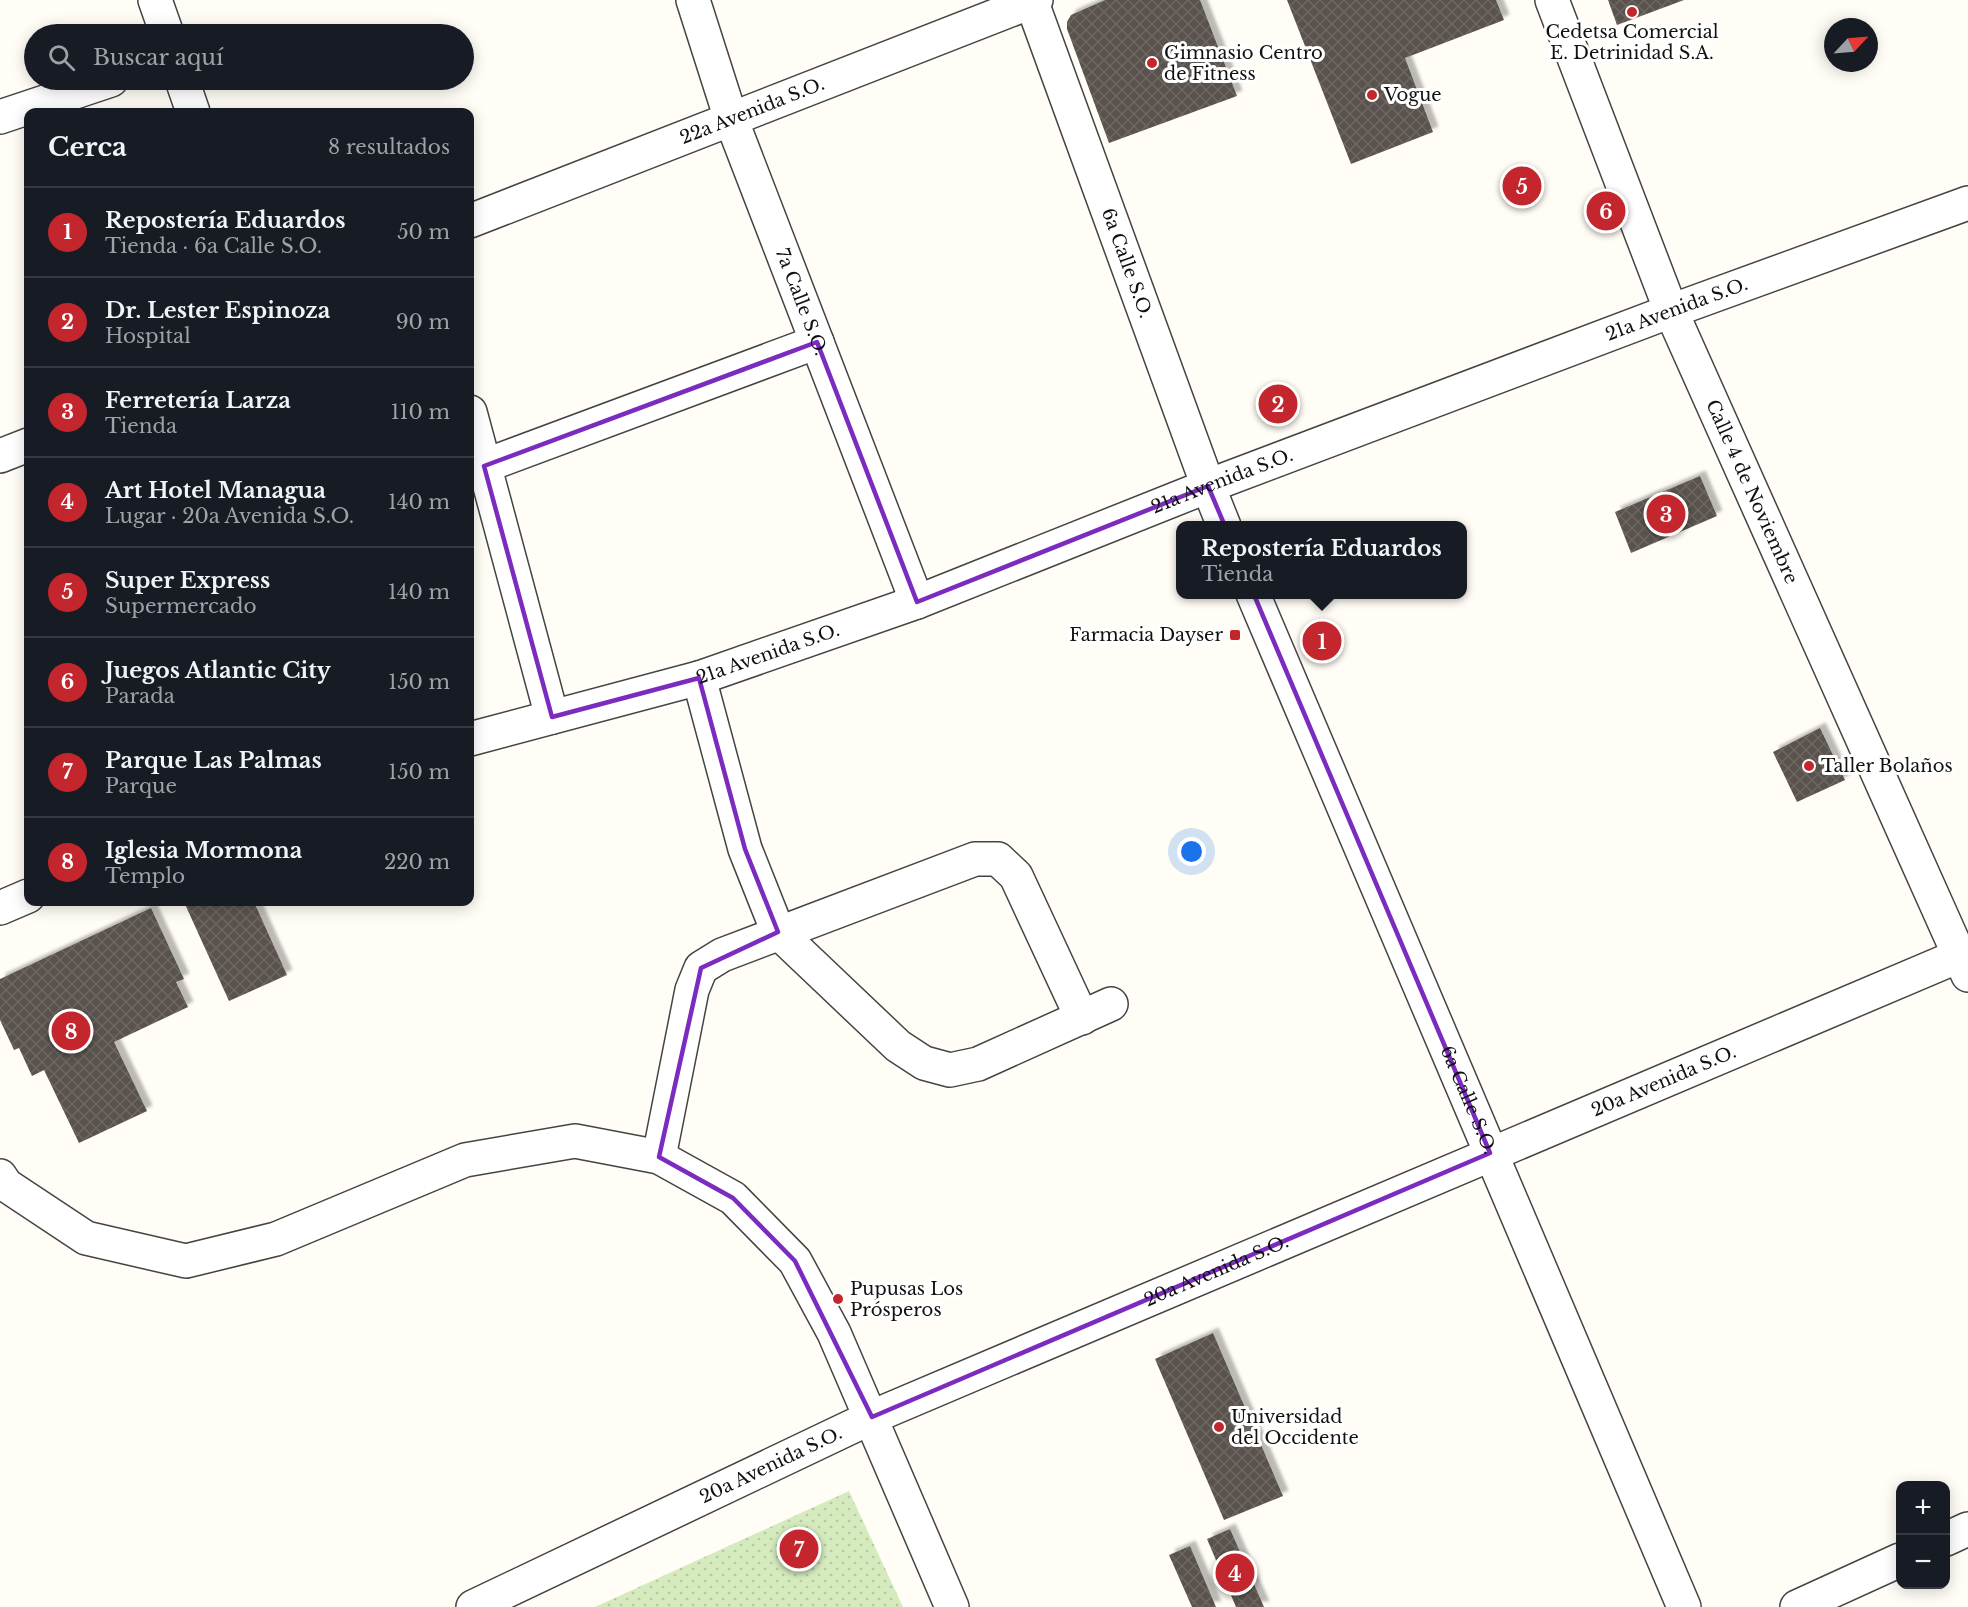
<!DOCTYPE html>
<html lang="es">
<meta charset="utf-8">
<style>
body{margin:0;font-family:"Libre Baskerville",serif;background:#242831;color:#f1f3f6}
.controls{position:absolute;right:18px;bottom:18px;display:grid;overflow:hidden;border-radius:12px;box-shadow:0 3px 15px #0003}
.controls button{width:54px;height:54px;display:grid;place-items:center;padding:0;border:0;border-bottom:2px solid #363941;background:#171b24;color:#f1f3f6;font:30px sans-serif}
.compass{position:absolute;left:1824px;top:18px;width:54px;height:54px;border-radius:50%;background:#171b24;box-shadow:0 3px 15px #0003;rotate:64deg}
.you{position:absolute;left:1192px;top:852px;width:21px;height:21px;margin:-15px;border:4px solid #fff;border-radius:50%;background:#1a73e8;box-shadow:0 0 0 9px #1a73e833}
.badge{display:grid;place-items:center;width:39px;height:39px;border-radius:50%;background:#c4262e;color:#fff;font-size:20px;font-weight:700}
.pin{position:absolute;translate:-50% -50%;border:3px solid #fff;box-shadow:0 2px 6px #0006}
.popup{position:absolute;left:1176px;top:521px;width:291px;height:78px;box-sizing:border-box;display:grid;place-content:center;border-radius:12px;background:#171b24;filter:drop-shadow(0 2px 4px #0005);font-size:20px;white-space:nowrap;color:#9ea1a6}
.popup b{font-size:22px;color:#f1f3f6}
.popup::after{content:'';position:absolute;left:50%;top:100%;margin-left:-12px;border:12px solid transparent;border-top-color:#171b24}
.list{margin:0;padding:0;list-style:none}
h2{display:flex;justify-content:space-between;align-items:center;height:78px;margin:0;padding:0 24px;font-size:26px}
h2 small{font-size:20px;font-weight:400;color:#9ea1a6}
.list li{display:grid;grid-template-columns:39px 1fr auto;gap:18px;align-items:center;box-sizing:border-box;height:90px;padding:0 24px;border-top:2px solid #363941}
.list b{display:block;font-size:22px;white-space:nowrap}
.list p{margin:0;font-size:20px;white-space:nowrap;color:#9ea1a6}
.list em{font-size:20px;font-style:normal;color:#9ea1a6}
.icon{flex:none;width:33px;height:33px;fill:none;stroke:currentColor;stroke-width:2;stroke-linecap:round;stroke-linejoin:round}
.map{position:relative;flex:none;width:1968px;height:1607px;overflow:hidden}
.search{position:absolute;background:#171b24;box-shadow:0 3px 15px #0003;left:24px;top:24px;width:450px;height:66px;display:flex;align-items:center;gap:15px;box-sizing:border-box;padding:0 21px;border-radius:33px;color:#9ea1a6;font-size:22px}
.panel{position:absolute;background:#171b24;box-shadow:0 3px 15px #0003;left:24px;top:108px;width:450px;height:798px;border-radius:12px}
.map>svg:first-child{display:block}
.park{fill:url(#park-dots)}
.building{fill:url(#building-cross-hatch);filter:url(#shadow)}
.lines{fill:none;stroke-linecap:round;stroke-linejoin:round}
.minor-casing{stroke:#444;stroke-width:36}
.minor{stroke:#fff;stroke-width:33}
.marked{fill:none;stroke:#7b2cbf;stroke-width:4.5;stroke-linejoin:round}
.poi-dot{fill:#c4262e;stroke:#fff;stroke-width:2}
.labels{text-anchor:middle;stroke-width:6;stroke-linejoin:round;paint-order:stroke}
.poi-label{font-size:18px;fill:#111;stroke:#fff;text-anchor:start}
.street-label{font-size:18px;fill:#111;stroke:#fff}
</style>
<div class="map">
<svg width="1968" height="1607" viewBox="0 0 1968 1607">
<defs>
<pattern id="park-dots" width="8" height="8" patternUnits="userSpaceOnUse" patternTransform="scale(1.5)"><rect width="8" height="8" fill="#d5ebbd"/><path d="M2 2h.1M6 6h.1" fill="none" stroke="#b6c8a1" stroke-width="1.8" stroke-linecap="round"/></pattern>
<pattern id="building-cross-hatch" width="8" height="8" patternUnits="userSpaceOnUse" patternTransform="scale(1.5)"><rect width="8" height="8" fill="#5a524d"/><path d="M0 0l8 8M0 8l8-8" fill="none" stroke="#6d6662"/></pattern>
<filter id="shadow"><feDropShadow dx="5.5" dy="-5.5" stdDeviation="1.5" flood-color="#0004"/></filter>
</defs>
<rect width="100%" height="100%" fill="#fffdf5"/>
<polygon class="park" points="849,1491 903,1607 595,1607"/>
<g class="building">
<polygon points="1105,0 1200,0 1237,96 1109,143 1067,29 1067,22 1071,15"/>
<polygon points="1287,0 1496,0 1504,20 1405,58 1433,132 1351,164"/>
<polygon points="1608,0 1684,0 1617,25"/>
<polygon points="1700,476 1717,516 1631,553 1615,512"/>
<polygon points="1820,728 1845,780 1797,802 1773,752"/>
<polygon points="184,902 254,902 287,975 229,1001"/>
<polygon points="151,908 184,979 176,982 188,1007 114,1042 147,1111 79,1143 44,1070 32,1076 19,1048 14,1050 0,1020 0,979"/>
<polygon points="1213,1333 1283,1496 1224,1520 1155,1359"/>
<polygon points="1230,1529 1264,1607 1236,1607 1207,1539"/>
<polygon points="1190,1546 1216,1607 1192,1607 1169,1555"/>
</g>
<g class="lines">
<g class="minor-casing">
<g id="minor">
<polyline points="155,0 167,34"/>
<path id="s1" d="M693 0 731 119 917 602"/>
<path id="s2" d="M1031 0 1208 486 1224 526"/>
<path id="s3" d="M1552 0 1671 311 1968 975"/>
<polyline points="182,80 193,112"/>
<polyline points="0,117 111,80"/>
<path id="s4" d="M470 221 1036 0"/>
<polyline points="470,412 552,717"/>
<polyline points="0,456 28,445"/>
<polyline points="484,466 817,342"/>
<path id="s5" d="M1253 594 1684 1607"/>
<polyline points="699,678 745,849 778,932 898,1046 924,1063 950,1070 978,1064 1111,1004"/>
<path id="s6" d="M470 739 699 678 917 602 1208 486 1671 311 1968 203"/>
<polyline points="0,908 28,896"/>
<polyline points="659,1157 692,990 701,968 722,955 975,859 998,859 1016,876 1082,1018"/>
<polyline points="0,1176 6,1185 86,1238 186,1261 276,1239 465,1160 575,1141 659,1157 733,1198 795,1261 834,1333 952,1607"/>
<polyline points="1946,1539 1968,1529"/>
<path id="s7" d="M473 1607 872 1417 1968 952"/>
<polyline points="1797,1607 1900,1560"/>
</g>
</g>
<use href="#minor" class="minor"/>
</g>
<path class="marked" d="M817 342 917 602 1208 486 1490 1153 872 1417 795 1261 733 1198 659 1157 701 968 778 932 745 849 699 678 552 717 484 466Z"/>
<g class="poi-dot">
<circle cx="1632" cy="12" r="6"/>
<circle cx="1152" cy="63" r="6"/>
<circle cx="1372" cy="95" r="6"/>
<rect x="1229" y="629" width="12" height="12" rx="3"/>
<circle cx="1809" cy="766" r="6"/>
<circle cx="838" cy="1299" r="6"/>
<circle cx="1219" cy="1427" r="6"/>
</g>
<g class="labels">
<g class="poi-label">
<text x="1632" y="38" text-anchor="middle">Cedetsa Comercial<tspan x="1632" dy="21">E. Detrinidad S.A.</tspan></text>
<text x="1164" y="59">Gimnasio Centro<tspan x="1164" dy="21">de Fitness</tspan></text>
<text x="1384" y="101">Vogue</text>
<text x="1223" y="641" text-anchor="end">Farmacia Dayser</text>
<text x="1821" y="772">Taller Bolaños</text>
<text x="850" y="1295">Pupusas Los<tspan x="850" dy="21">Prósperos</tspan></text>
<text x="1231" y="1423">Universidad<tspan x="1231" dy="21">del Occidente</tspan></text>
</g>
<g class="street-label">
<text dy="6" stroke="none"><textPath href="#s4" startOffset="303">22a Avenida S.O.</textPath></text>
<text dy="6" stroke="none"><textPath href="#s2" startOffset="280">6a Calle S.O.</textPath></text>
<text dy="6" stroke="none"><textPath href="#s1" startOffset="321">7a Calle S.O.</textPath></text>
<text dy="6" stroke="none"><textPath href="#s6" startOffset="1282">21a Avenida S.O.</textPath></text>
<text dy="6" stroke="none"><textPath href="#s6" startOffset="796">21a Avenida S.O.</textPath></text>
<text dy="6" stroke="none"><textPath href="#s3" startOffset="531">Calle 4 de Noviembre</textPath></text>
<text dy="6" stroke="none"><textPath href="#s6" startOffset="310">21a Avenida S.O.</textPath></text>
<text dy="6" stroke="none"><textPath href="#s7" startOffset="1302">20a Avenida S.O.</textPath></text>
<text dy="6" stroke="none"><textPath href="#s5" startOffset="550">6a Calle S.O.</textPath></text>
<text dy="6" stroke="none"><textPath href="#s7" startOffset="816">20a Avenida S.O.</textPath></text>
<text dy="6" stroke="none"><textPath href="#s7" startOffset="330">20a Avenida S.O.</textPath></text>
</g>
</g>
</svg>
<div class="controls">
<button>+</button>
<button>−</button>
</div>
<svg class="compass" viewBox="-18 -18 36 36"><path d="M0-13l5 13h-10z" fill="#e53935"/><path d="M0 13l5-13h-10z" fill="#9ea1a6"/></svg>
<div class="you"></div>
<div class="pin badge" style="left:1322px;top:641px">1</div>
<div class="popup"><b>Repostería Eduardos</b>Tienda</div>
<div class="pin badge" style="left:1278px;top:404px">2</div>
<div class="pin badge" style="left:1666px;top:514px">3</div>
<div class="pin badge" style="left:1235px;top:1573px">4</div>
<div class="pin badge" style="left:1522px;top:186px">5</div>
<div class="pin badge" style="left:1606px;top:211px">6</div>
<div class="pin badge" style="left:799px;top:1549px">7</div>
<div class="pin badge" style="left:71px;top:1031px">8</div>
<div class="search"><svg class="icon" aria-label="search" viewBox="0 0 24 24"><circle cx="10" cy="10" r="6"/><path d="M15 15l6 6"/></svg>Buscar aquí</div>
<section class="panel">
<h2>Cerca<small>8 resultados</small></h2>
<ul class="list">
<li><span class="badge">1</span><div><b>Repostería Eduardos</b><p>Tienda · 6a Calle S.O.</p></div><em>50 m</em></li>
<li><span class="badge">2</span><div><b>Dr. Lester Espinoza</b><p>Hospital</p></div><em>90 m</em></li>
<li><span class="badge">3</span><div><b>Ferretería Larza</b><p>Tienda</p></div><em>110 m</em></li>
<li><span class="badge">4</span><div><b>Art Hotel Managua</b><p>Lugar · 20a Avenida S.O.</p></div><em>140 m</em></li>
<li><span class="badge">5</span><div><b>Super Express</b><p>Supermercado</p></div><em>140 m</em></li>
<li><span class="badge">6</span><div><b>Juegos Atlantic City</b><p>Parada</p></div><em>150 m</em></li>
<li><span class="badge">7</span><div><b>Parque Las Palmas</b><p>Parque</p></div><em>150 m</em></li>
<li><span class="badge">8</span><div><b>Iglesia Mormona</b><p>Templo</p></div><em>220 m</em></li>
</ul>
</section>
</div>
